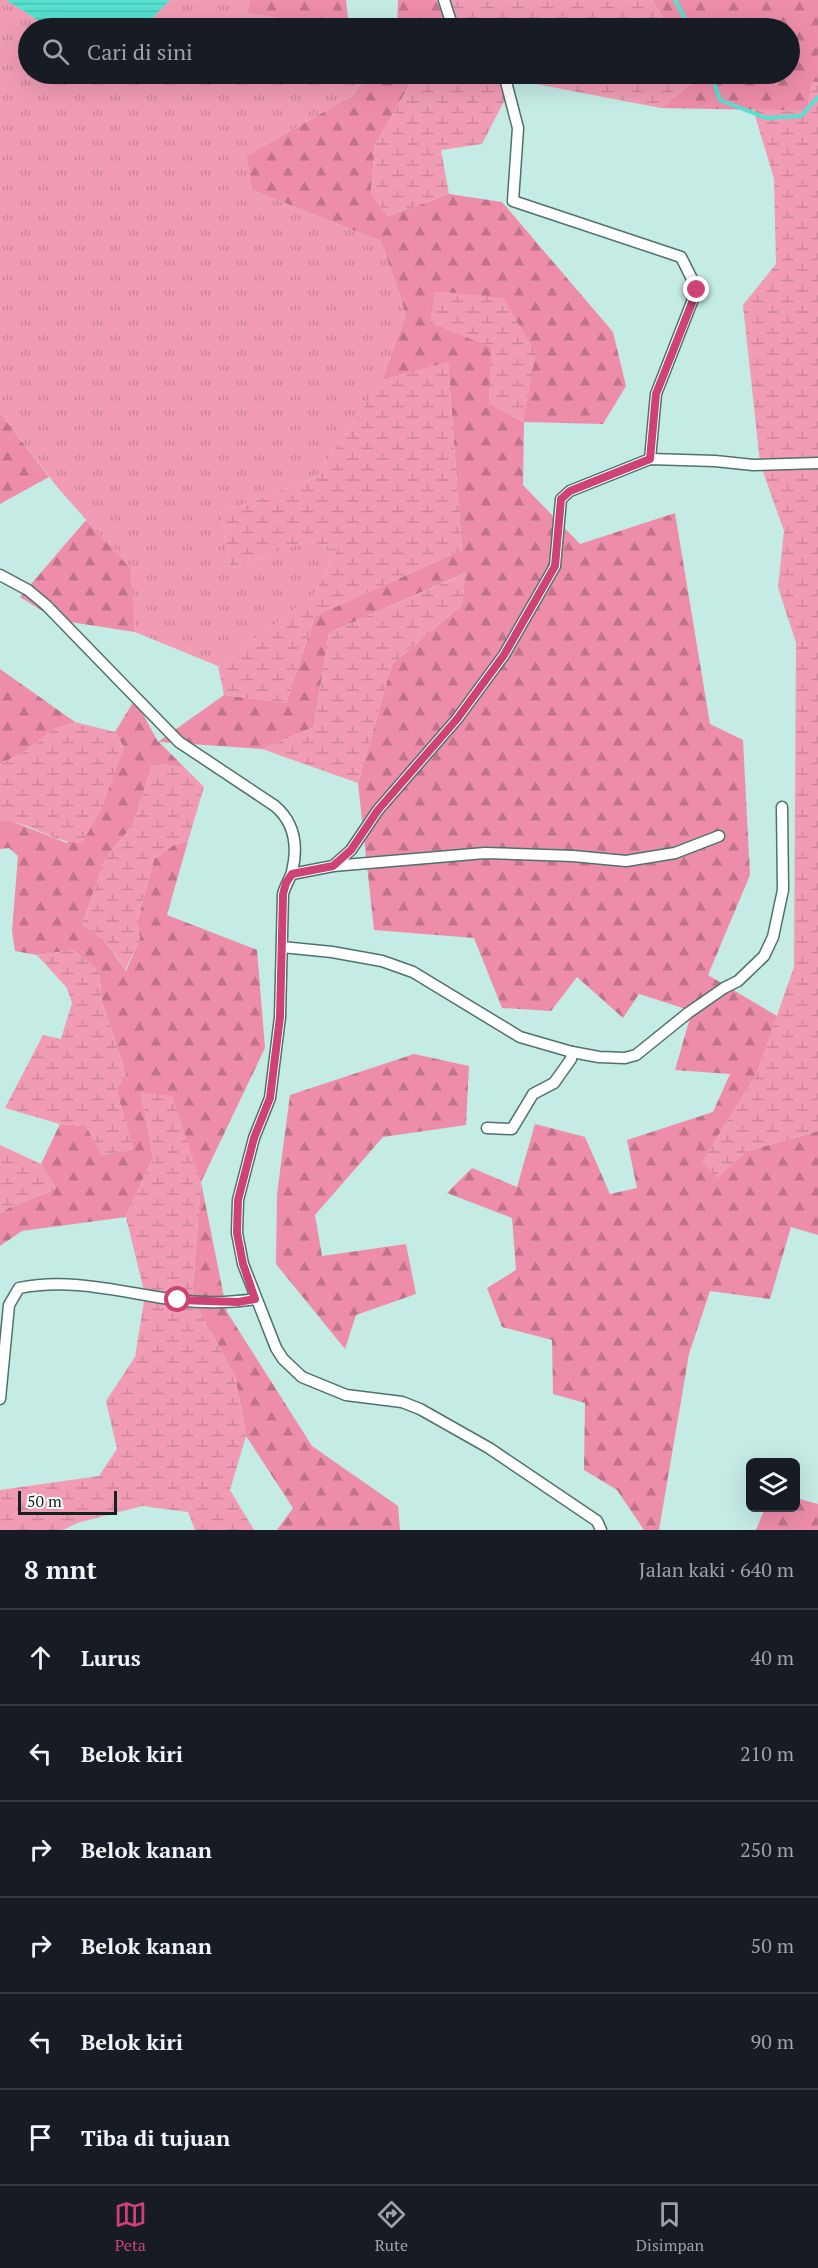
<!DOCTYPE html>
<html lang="id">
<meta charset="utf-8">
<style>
body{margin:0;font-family:"PT Serif",serif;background:#20242c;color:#f1f3f6}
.controls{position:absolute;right:18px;bottom:18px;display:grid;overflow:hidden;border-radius:9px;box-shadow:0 6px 24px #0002}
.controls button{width:54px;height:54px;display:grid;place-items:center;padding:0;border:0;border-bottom:2px solid #363941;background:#171b24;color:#f1f3f6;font:30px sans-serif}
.scale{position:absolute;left:18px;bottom:15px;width:99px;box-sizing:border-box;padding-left:6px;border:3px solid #13221f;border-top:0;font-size:16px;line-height:21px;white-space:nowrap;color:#13221f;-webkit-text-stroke:4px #fff;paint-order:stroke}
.stop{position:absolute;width:18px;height:18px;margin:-14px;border:4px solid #ce4276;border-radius:50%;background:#fff}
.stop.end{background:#ce4276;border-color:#fff;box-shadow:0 2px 6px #0008}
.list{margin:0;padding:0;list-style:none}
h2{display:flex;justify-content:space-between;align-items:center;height:78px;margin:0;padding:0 24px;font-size:26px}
h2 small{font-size:20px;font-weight:400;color:#9ea1a6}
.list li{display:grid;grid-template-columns:39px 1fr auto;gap:18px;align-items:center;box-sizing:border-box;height:96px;padding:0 24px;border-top:2px solid #363941}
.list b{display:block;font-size:22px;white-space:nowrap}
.list em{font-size:20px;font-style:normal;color:#9ea1a6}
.icon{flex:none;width:33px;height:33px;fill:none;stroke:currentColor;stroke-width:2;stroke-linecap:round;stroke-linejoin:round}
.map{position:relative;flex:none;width:818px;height:1530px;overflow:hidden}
.search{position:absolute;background:#171b24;box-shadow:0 6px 24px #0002;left:18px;right:18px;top:18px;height:66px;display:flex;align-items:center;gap:15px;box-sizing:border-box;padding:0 21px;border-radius:33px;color:#9ea1a6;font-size:22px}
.sheet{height:654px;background:#171b24}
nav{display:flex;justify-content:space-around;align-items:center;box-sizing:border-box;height:84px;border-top:2px solid #363941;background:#171b24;font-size:16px;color:#9ea1a6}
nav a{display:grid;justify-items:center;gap:3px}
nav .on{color:#ce4276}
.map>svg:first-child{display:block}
.grass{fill:url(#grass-tufts)}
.forest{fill:url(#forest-firs);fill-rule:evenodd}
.wetland{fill:url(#wetland-marsh)}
.water{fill:url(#water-rules)}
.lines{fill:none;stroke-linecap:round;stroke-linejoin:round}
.stream{stroke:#56e1d0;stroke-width:4}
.minor-casing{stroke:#4f726d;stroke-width:13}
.minor{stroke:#fff;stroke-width:10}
.route{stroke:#ce4276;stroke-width:8}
</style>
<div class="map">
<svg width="818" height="1530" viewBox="0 0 818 1530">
<defs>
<pattern id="grass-tufts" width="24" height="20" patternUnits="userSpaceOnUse" patternTransform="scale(1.5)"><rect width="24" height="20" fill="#f19cb4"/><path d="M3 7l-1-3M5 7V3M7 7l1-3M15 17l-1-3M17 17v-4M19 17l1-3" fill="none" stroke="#ce869a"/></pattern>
<pattern id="forest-firs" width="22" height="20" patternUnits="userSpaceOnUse" patternTransform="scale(1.5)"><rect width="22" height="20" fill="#ee8da9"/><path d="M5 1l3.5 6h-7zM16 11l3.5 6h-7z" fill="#c07389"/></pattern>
<pattern id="wetland-marsh" width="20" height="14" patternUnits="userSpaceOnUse" patternTransform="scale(1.5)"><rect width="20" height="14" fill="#f19cb4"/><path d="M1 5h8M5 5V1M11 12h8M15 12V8" fill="none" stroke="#ce869a"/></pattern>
<pattern id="water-rules" width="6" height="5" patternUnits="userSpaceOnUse" patternTransform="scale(1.5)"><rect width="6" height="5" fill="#56e1d0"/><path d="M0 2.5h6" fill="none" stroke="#4ac1b2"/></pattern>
</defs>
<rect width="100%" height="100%" fill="#c4ebe4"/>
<g class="grass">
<polygon points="0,0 6,0 50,28 28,28 28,74 370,74 352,96 246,156 252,190 381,241 406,314 382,380 315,478 220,513 231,569 306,541 338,549 314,595 218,666 135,632 129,568 58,488 0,413"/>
<polygon points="170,0 250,0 249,13 331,28 143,28"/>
</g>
<g class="forest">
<polygon points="250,0 346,0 349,28 331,28 248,13"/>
<polygon points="398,0 436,0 448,25 445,28 397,28"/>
<polygon points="652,0 818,0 818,82 812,83 807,111 661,108 699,78 697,74 790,74 790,28 669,28"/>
<path d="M370 74H416L375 145 371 193 388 216 449 194 502 202 613 332 626 386 603 424 524 422 523 485 580 544 675 513 710 724 743 740 750 875 708 975 777 1016 756 1075 702 1162 718 1177 747 1151 818 1131V1235L791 1227 770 1299 710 1291 689 1354 659 1530H644L617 1490 584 1470 585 1403 553 1394 552 1340 502 1327 487 1288 516 1270 512 1218 447 1193 472 1168 517 1187 535 1124 585 1137 610 1194 637 1188 627 1140 713 1112 730 1074 675 1070 692 1011 639 994 623 1018 577 977 551 1011 502 1008 474 938 374 930 358 783 392 664 462 605 465 573 329 633 314 727 262 749 159 742 185 768 153 762 133 825 105 859 82 925C108 940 109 947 126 971L140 938 137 923 154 859 175 844 188 841 167 915 257 950 265 1048 201 1182 227 1312 312 1446 398 1506 400 1530H277L293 1508 246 1436 235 1376 192 1298 201 1182 141 1092 153 1157 126 1217 22 1231 0 1246V1214L8 1208 56 1189 41 1164 60 1124 86 1126 102 1155 133 1149 116 1089 126 1074 102 1002 99 971 73 950 37 955 15 951 12 931 18 856 9 848 0 849V821H11L67 843 124 748 115 732 135 699 158 742 224 695 286 703 315 616 462 550 448 363 382 380 406 314 381 241 252 190 246 156 352 96ZM492 347 523 422 489 403Z"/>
<polygon points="0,413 49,477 0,504"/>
<polygon points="86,520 130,568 135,632 57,620 20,597"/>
<polygon points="0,669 75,722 54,729 23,753 0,764"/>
<polygon points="414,1054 469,1066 466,1125 383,1137 315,1215 322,1256 406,1244 416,1294 356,1315 345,1349 276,1264 277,1194 290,1095"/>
<polygon points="796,1498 818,1504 818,1530 756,1530 765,1508 796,1508"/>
</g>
<g class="wetland">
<polygon points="436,0 652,0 669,28 445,28 447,25"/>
<polygon points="416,74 696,74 699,78 661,108 515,80 482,144 441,150 449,194 388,216 371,193 375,145"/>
<polygon points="812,82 818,82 818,1131 747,1151 718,1178 702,1162 756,1075 794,967 796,643 778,587 784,531 760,463 743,305 776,264 774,179 753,109 807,111"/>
<polygon points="435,291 503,298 536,353 523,422 489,403 491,347 430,323"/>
<polygon points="448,362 462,550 315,616 286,703 224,695 218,666 314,595 338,549 306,541 231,569 220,513 315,478 382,380"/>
<polygon points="466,573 462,605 392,664 358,783 262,749 314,727 329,633"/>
<path d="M75 722 115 732 124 748 101 810 82 843C51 843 29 820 0 821V764L23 753 54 729Z"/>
<path d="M153 762 185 768 204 787 188 841 175 844 154 859 137 923 140 938 125 971C113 948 104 938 82 925L105 859 133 825Z"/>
<polygon points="73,950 99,971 102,1002 126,1074 116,1089 133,1149 102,1155 86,1126 60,1124 5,1108 43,1035 61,1039 72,1003 67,988 37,955"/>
<polygon points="141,1092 172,1096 201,1182 192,1298 235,1376 246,1436 230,1490 254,1530 195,1530 188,1512 142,1506 77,1523 63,1530 0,1530 0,1490 99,1476 117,1449 106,1401 135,1357 145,1295 126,1217 153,1157"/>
<polygon points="0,1145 41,1164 56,1189 8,1208 0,1214"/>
</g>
<polygon class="water" points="6,0 170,0 143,28 50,28"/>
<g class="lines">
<g class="stream">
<polyline points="675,0 690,28"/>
<polyline points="711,74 720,100 766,118 801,116 818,97"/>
</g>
<g class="minor-casing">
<g id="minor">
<polyline points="444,0 453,28"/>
<polyline points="485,74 505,78 518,128 513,201 681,257 697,289 656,394 650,459"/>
<path d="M0 575 28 590 46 605 179 742 275 806C295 823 298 847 292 872 290 879 285 886 283 894L280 1017 270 1098 254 1138 238 1200 237 1233 243 1264 276 1348 283 1359 302 1377 346 1395 402 1402 420 1409 489 1448 597 1521 601 1530"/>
<polyline points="333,866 485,853 573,856 626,861 675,853 719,836"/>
<polyline points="292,874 333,866 351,850 378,810 457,719 504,655 555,566 561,499 570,491 650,459 715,461 753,465 818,463"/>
<polyline points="282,947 332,952 382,961 413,972 520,1037 572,1052 599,1057 625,1058 636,1055 688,1013 724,988 738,981 764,956 773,937 783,890 782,807"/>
<polyline points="487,1128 512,1129 533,1094 554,1083 571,1059 572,1052"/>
<path d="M0 1399 9 1305 19 1288C72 1277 124 1293 176 1300 202 1303 230 1303 255 1299"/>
</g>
</g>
<use href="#minor" class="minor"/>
</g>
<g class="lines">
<polyline class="route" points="178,1300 238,1302 255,1299 243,1264 237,1233 238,1200 254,1138 270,1098 280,1017 283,894 286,883 292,874 333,866 351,850 378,810 457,719 504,655 555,566 561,499 570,491 650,459 656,394 697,290"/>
</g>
</svg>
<div class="controls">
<button><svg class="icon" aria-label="layers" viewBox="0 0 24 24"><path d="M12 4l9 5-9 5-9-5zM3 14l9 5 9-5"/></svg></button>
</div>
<div class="scale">50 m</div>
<div class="stop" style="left:178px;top:1300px"></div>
<div class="stop end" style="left:697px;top:290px"></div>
<div class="search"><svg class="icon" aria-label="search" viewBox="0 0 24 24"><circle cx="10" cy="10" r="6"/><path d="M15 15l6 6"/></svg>Cari di sini</div>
</div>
<section class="sheet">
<h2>8 mnt<small>Jalan kaki · 640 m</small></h2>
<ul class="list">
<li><svg class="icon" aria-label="ahead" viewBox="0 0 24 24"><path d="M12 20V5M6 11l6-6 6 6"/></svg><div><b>Lurus</b></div><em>40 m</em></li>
<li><svg class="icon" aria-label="left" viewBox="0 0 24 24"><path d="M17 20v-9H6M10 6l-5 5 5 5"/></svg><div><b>Belok kiri</b></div><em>210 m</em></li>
<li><svg class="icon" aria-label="right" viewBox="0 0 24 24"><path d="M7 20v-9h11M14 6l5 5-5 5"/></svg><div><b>Belok kanan</b></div><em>250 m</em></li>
<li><svg class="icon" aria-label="right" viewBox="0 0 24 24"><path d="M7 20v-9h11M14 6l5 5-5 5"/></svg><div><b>Belok kanan</b></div><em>50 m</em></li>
<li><svg class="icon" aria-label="left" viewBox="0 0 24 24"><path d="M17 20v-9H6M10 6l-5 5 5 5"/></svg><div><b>Belok kiri</b></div><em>90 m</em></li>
<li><svg class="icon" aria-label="arrive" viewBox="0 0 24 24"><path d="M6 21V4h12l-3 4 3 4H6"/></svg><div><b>Tiba di tujuan</b></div></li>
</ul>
</section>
<nav>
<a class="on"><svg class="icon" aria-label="map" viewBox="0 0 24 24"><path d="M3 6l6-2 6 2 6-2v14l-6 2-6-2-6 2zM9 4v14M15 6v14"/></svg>Peta</a>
<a><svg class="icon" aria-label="directions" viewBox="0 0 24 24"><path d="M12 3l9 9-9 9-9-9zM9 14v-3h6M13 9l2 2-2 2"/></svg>Rute</a>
<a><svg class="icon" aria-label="saved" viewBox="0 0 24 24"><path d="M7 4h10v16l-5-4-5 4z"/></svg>Disimpan</a>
</nav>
